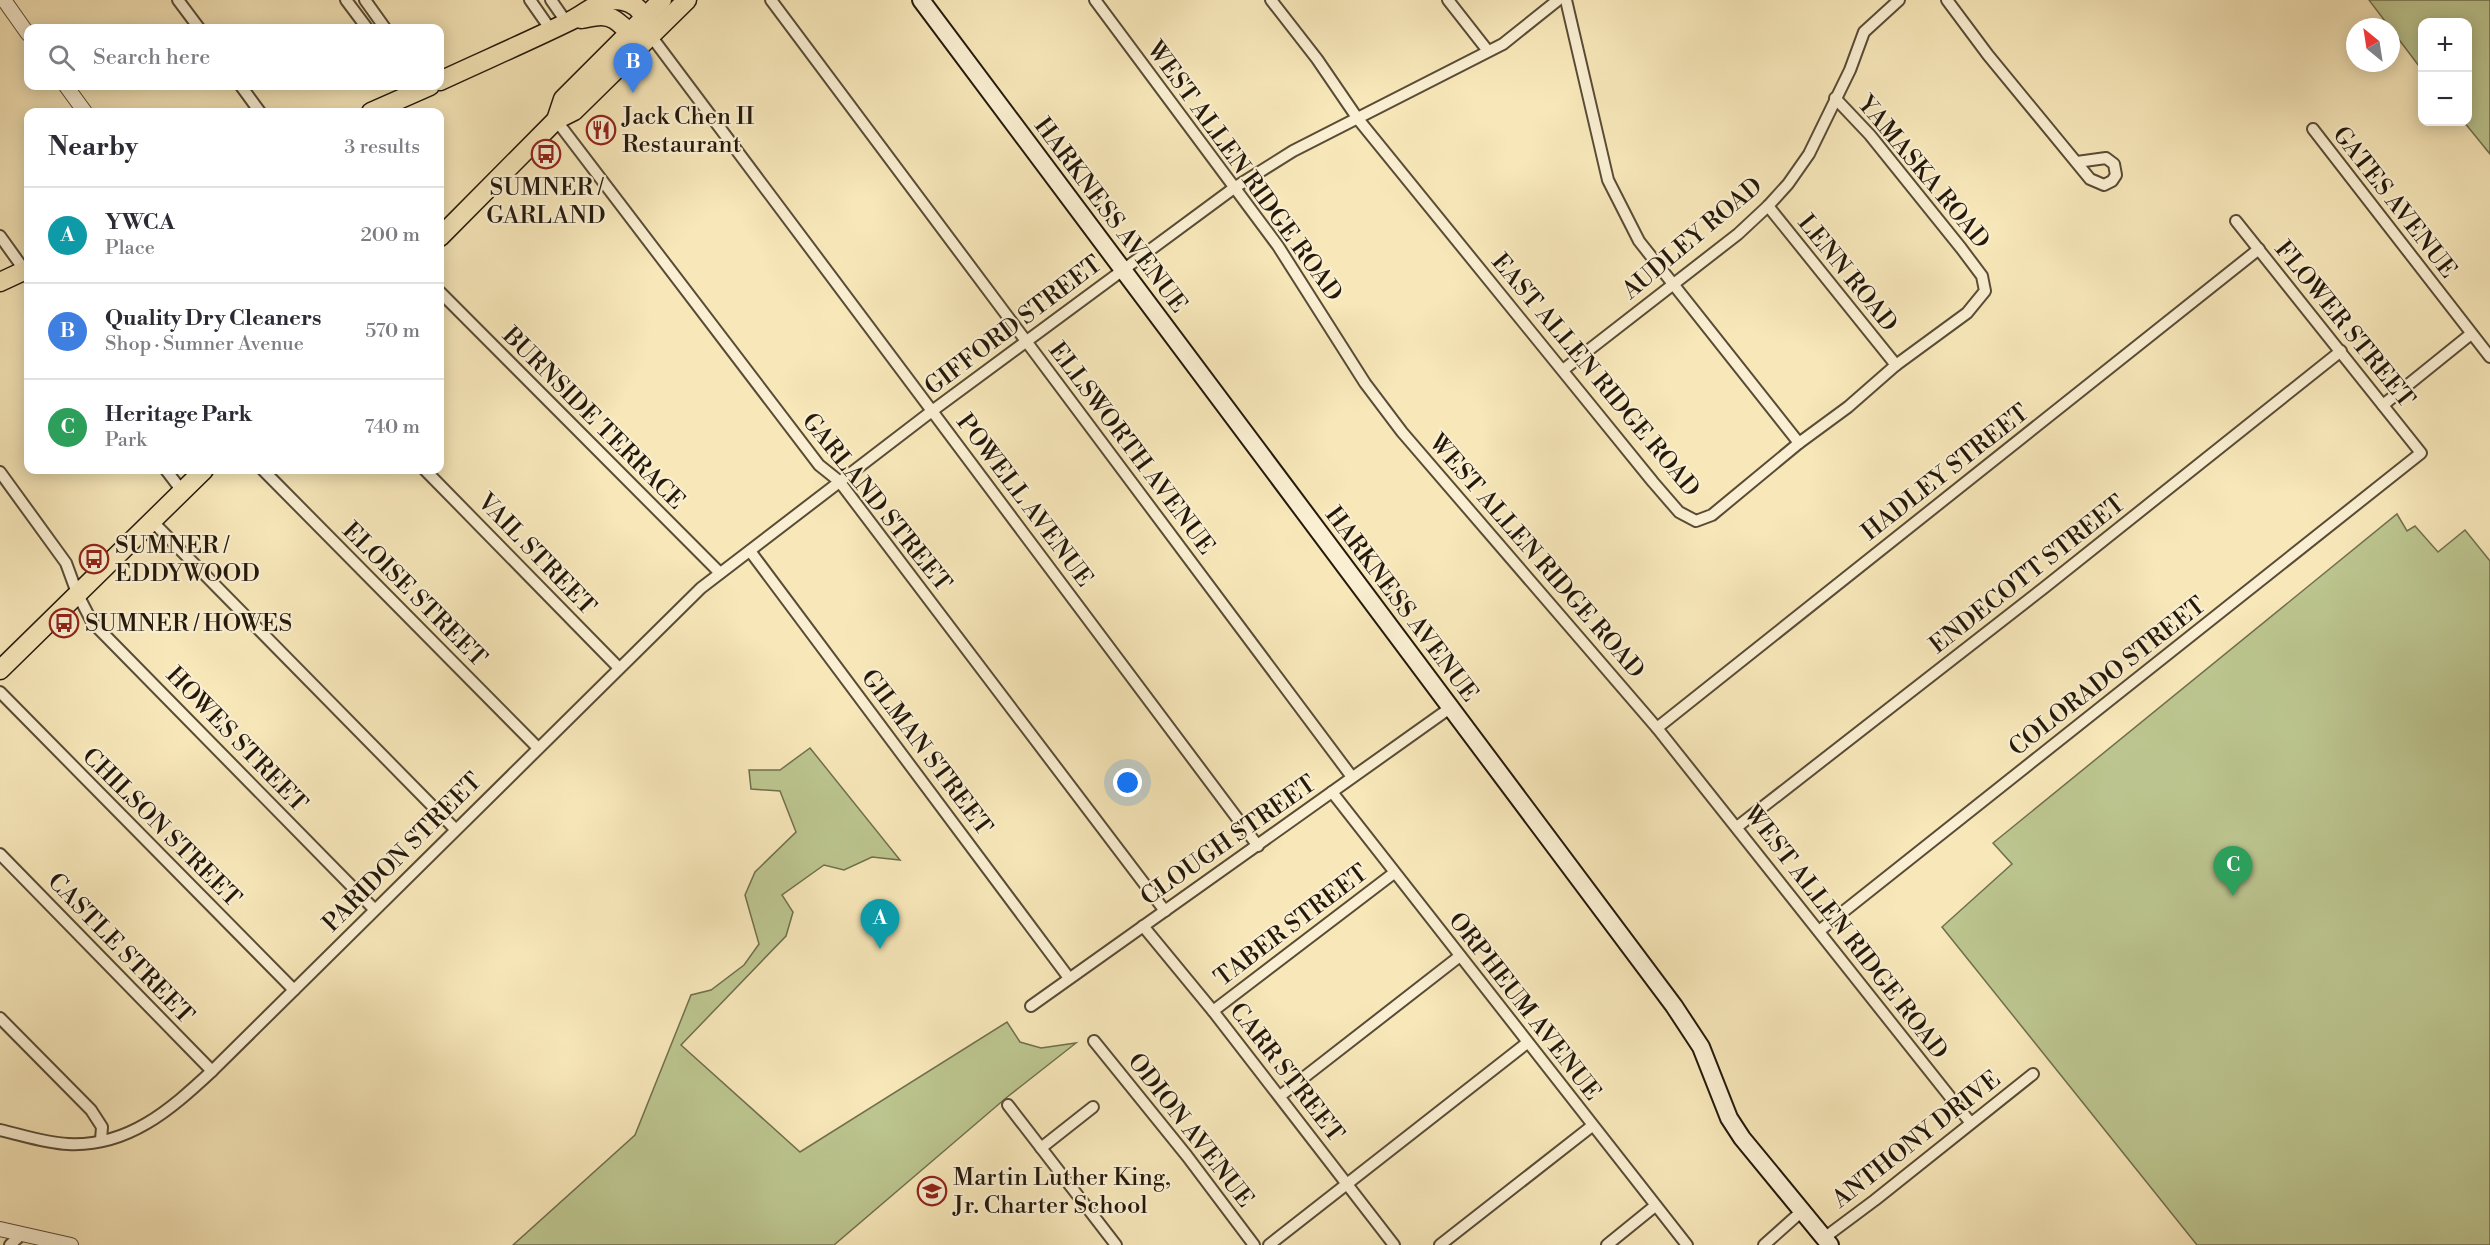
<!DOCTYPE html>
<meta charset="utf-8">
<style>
body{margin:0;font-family:"Libre Bodoni",serif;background:#f2f2f3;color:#2b2b33}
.controls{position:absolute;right:18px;top:18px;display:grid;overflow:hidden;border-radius:12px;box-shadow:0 3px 15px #0003}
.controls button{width:54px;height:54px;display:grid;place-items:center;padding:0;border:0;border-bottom:2px solid #e1e1e2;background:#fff;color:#2b2b33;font:30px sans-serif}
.compass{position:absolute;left:2346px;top:18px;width:54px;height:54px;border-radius:50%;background:#fff;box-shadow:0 3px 15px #0003;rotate:330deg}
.you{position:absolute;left:1128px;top:783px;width:21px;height:21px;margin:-15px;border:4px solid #fff;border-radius:50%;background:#1a73e8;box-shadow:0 0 0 9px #1a73e833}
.badge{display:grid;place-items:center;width:39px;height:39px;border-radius:50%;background:#111827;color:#fff;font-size:20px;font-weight:700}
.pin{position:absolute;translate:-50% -50px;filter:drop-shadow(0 2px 3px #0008)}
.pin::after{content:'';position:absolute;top:32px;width:21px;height:18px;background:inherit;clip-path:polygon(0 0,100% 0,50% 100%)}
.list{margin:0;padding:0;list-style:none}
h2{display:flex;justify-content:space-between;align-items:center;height:78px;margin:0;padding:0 24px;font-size:26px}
h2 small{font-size:20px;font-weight:400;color:#7c7c81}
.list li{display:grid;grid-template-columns:39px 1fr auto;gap:18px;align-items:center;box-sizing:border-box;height:96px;padding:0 24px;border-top:2px solid #e1e1e2}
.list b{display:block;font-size:22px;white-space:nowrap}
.list p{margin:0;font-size:20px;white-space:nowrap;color:#7c7c81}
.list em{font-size:20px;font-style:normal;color:#7c7c81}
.icon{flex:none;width:33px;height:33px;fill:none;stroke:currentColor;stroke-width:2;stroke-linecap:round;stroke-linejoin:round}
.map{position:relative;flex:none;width:2490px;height:1245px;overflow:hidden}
.search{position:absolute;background:#fff;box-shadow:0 3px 15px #0003;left:24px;top:24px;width:420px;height:66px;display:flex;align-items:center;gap:15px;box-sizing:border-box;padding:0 21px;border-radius:12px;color:#7c7c81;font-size:22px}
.panel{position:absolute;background:#fff;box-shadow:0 3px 15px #0003;left:24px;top:108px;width:420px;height:366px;border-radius:12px}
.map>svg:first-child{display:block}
.green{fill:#bcc58f;stroke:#706f4d;stroke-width:1.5}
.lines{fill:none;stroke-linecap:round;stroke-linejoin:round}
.minor-casing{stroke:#594c36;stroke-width:14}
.tertiary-casing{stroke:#594c36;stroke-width:16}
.secondary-casing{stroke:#24190b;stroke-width:20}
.primary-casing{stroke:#24190b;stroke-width:21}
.minor{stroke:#faefd2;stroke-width:10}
.tertiary{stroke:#faefd2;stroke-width:14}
.secondary{stroke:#faefd2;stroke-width:16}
.primary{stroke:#f7e7b9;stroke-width:18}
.labels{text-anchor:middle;stroke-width:4.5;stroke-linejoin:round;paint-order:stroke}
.poi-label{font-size:24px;fill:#24190b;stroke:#faefd2;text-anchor:start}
.street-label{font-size:24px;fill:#24190b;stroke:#faefd2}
</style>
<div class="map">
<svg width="2490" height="1245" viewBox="0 0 2490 1245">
<rect width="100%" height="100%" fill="#f7e7b9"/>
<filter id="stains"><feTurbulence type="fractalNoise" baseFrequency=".00333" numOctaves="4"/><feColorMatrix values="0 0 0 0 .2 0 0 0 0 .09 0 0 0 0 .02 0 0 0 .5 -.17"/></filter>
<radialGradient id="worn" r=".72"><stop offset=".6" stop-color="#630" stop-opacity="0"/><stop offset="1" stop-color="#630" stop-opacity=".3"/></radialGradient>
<g class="green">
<polygon points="2369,0 2490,0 2490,154 2464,122 2468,122 2468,22 2422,22 2422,70"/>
<polygon points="2397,514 2407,531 2415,526 2438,552 2465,530 2490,561 2490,1245 2197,1245 1942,927 2012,864 1993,843"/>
<polygon points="810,748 900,860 872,857 844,870 824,865 782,895 793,912 786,936 681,1045 800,1152 1007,1022 1020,1042 1041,1048 1076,1043 1006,1098 834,1245 513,1245 635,1135 691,995 711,990 744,965 759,944 745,895 755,872 796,832 780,791 751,789 749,770 780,770"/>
</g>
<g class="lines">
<g class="minor-casing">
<g id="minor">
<polyline points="178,0 199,28"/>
<polyline points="346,0 367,28"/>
<polyline points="365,0 385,28"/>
<polyline points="530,0 551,30"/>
<polyline points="551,0 567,23"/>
<polyline points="771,0 1352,777"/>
<polyline points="1095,0 1278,246 1365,383 1402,432 1657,728 1970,1122"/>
<polyline points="1271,0 1317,59 1358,119 1653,482 1679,512 1696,521 1712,515 1799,443 1848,407 1896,365 1967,313 1985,291 1982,276 1961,248 1870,135 1835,98"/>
<polyline points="1448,0 1488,51"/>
<polyline points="1566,0 1608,180 1639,241 1799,443"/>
<polyline points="1947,0 1988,55 2090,179 2104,185 2112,181 2116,175 2114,164 2106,158 2077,162"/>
<polyline points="651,36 1258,846"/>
<polyline points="241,86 260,112"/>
<polyline points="556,120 819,465 839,481 1165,911"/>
<polyline points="2313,129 2490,357"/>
<polyline points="1768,206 1896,365"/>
<polyline points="0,236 28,275"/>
<polyline points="440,292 720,573"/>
<polyline points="1563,370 1738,234 1768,206 1788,184 1809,154 1850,70 1864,32 1899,0"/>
<polyline points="2383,405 2471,334"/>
<polyline points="166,470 182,491"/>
<polyline points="263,470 538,748"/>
<polyline points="425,470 619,668"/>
<polyline points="0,472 66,563 77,593 92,622 374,909"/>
<polyline points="152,521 455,829"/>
<polyline points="750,551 1069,978"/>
<polyline points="0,692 294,990"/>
<polyline points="1657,728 2259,249"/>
<polyline points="1332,792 1687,1245"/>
<polyline points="1737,827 2045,587 2341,351"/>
<polyline points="0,854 212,1071"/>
<polyline points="1143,926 1213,1011 1394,1245"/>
<polyline points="1819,931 2421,453 2236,221"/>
<polyline points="1031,1006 1450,708"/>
<polyline points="1213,1011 1394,873"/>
<polyline points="0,1018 91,1110 102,1127 101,1140"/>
<polyline points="1094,1041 1187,1156 1254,1245"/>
<polyline points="1280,1096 1460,956"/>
<polyline points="1008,1105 1116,1245"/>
<path d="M0 1130C22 1135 45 1143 68 1144 128 1147 170 1110 212 1071L701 588 932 411 1234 188 1293 151 1503 44 1558 0"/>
<polyline points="1041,1148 1093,1107"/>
<polyline points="1824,1238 1875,1200 2033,1074"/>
<polyline points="10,1245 22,1234"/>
<polyline points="1269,1245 1527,1043"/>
<polyline points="1440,1245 1592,1126"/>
<polyline points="1607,1245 1655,1206"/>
<polyline points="1764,1245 1802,1211"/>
</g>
</g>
<g class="tertiary-casing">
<g id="tertiary">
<polyline points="4,0 28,34"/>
<polyline points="66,86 85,112"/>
<polyline points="0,1229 71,1245"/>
</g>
</g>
<g class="secondary-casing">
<polyline id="secondary" points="921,0 1674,1006 1701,1047 1729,1118 1742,1138 1830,1245"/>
</g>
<g class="primary-casing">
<g id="primary">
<path d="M581 19C593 17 604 13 615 20 625 27 627 33 640 35"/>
<path d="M440 81C483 61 527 42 570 21 584 14 599 0 616 0 639 1 646 17 651 36"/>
<polyline points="371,112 430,86"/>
<polyline points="556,120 563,99 662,0"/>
<polyline points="440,237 556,120 574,111 687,0"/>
<polyline points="0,282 28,269"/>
<polyline points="0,670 204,470"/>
</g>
</g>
<use href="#minor" class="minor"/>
<use href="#tertiary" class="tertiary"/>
<use href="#secondary" class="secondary"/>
<use href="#primary" class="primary"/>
</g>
<defs>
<g id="restaurant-ring" transform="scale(1.5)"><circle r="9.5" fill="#faefd2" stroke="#8f2418" stroke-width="1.5"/><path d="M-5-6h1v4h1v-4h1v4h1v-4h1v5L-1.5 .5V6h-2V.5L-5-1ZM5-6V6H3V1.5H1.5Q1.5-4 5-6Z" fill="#8f2418"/></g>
<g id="bus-ring" transform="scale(1.5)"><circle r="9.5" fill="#faefd2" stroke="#8f2418" stroke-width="1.5"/><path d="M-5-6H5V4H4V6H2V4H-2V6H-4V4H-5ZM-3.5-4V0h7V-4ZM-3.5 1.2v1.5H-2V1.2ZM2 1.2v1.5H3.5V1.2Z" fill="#8f2418"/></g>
<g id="school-ring" transform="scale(1.5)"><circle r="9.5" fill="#faefd2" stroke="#8f2418" stroke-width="1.5"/><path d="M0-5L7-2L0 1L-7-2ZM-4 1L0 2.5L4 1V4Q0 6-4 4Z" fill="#8f2418"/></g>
</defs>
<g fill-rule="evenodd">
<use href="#restaurant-ring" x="601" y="130"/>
<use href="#bus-ring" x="546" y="154"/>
<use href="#bus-ring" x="94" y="559"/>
<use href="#bus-ring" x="64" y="623"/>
<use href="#school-ring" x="932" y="1191"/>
</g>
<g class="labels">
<g class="poi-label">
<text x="622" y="124">Jack Chen II<tspan x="622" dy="28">Restaurant</tspan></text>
<text x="546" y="195" text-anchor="middle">SUMNER /<tspan x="546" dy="28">GARLAND</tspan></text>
<text x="115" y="553">SUMNER /<tspan x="115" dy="28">EDDYWOOD</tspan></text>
<text x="85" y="631">SUMNER / HOWES</text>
<text x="953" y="1185">Martin Luther King,<tspan x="953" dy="28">Jr. Charter School</tspan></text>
</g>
<g class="street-label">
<text transform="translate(1245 171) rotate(54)" y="8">WEST ALLEN RIDGE ROAD</text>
<text transform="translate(1924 172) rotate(50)" y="8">YAMASKA ROAD</text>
<text transform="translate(2395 202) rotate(52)" y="8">GATES AVENUE</text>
<text transform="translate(1111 215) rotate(53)" y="8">HARKNESS AVENUE</text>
<text transform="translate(1692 238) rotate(-40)" y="8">AUDLEY ROAD</text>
<text transform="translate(1848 273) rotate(51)" y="8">LENN ROAD</text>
<text transform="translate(2345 324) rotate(51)" y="8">FLOWER STREET</text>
<text transform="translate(1013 325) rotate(-37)" y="8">GIFFORD STREET</text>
<text transform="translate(1596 375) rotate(50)" y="8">EAST ALLEN RIDGE ROAD</text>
<text transform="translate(594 418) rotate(45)" y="8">BURNSIDE TERRACE</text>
<text transform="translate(1132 448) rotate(53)" y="8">ELLSWORTH AVENUE</text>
<text transform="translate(1945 472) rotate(-38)" y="8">HADLEY STREET</text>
<text transform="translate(1025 500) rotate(53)" y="8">POWELL AVENUE</text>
<text transform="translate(877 502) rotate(51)" y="8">GARLAND STREET</text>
<text transform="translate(537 554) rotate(46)" y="8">VAIL STREET</text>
<text transform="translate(1537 556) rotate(49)" y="8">WEST ALLEN RIDGE ROAD</text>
<text transform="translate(2027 574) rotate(-38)" y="8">ENDECOTT STREET</text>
<text transform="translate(415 594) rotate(45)" y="8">ELOISE STREET</text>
<text transform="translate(1402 604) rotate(53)" y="8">HARKNESS AVENUE</text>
<text transform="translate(2107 676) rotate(-38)" y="8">COLORADO STREET</text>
<text transform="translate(237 739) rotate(46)" y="8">HOWES STREET</text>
<text transform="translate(927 752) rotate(53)" y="8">GILMAN STREET</text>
<text transform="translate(162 827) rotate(45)" y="8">CHILSON STREET</text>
<text transform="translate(1228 840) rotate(-35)" y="8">CLOUGH STREET</text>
<text transform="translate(402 852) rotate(-45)" y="8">PARIDON STREET</text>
<text transform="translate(1291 925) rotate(-37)" y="8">TABER STREET</text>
<text transform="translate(1846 932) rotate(52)" y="8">WEST ALLEN RIDGE ROAD</text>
<text transform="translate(121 948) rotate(46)" y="8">CASTLE STREET</text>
<text transform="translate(1525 1006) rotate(52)" y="8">ORPHEUM AVENUE</text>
<text transform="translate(1287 1072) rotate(52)" y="8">CARR STREET</text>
<text transform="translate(1191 1130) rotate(52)" y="8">ODION AVENUE</text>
<text transform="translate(1916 1139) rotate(-38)" y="8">ANTHONY DRIVE</text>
</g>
</g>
<rect width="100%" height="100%" filter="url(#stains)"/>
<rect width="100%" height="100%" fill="url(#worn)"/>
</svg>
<div class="controls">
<button>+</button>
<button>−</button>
</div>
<svg class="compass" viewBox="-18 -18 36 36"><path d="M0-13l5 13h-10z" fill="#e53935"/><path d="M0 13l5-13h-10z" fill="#7c7c81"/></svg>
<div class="you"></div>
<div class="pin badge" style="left:880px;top:949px;background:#0f9aa8">A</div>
<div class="pin badge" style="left:633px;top:93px;background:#3f7fe0">B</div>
<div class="pin badge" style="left:2233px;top:896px;background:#2e9e5b">C</div>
<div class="search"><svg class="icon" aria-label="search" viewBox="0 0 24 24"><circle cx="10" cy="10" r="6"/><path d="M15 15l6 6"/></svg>Search here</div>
<section class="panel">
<h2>Nearby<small>3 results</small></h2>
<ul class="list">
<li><span class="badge" style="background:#0f9aa8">A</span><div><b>YWCA</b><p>Place</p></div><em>200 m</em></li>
<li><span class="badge" style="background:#3f7fe0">B</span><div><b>Quality Dry Cleaners</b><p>Shop · Sumner Avenue</p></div><em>570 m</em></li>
<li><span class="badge" style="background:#2e9e5b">C</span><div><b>Heritage Park</b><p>Park</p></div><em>740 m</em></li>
</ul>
</section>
</div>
